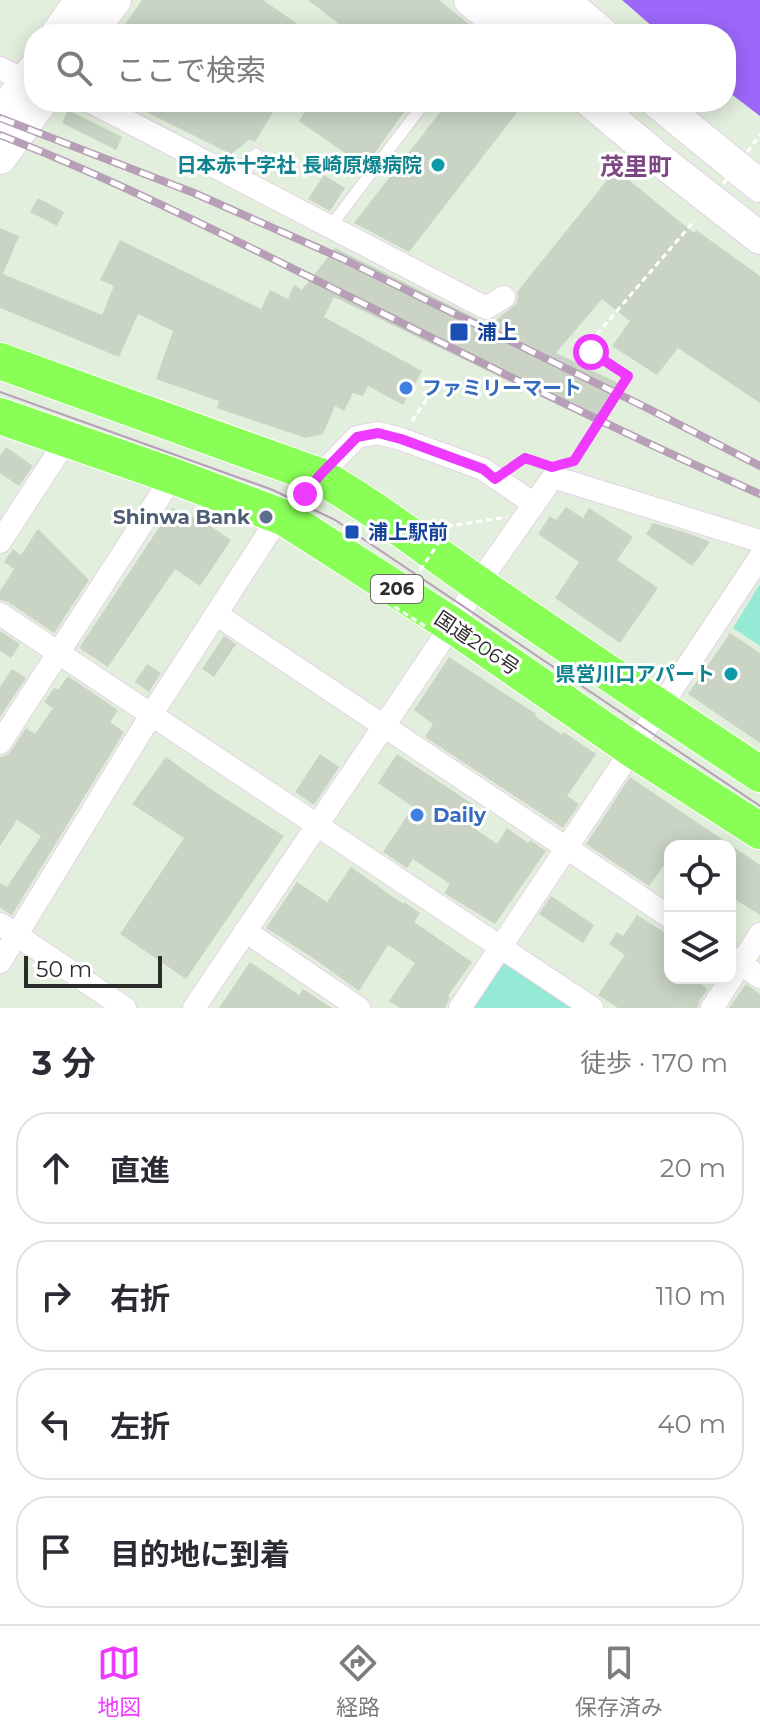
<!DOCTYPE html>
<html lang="ja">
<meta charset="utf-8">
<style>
body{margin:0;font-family:Montserrat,"Noto Sans JP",sans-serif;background:#f2f2f3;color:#2b2b33}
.controls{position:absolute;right:24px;bottom:24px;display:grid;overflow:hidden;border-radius:16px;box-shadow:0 4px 20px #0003}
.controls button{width:72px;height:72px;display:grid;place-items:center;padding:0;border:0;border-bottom:2px solid #e1e1e2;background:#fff;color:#2b2b33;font:40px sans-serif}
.scale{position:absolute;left:24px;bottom:20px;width:138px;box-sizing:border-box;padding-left:8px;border:4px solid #2c2c2c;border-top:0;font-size:22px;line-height:28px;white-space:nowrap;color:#2c2c2c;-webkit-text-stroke:6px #fff;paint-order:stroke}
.stop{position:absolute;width:24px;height:24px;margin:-18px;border:6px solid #ee3aff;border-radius:50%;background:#fff}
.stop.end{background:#ee3aff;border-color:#fff;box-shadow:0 2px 8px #0008}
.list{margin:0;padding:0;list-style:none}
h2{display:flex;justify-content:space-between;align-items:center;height:104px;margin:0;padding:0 32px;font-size:34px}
h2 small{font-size:26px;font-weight:400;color:#7c7c81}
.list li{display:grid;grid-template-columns:52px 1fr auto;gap:24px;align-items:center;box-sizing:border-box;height:112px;margin:0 16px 16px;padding:0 16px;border:2px solid #e1e1e2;border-radius:32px}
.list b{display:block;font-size:30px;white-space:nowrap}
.list em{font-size:26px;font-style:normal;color:#7c7c81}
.icon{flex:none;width:44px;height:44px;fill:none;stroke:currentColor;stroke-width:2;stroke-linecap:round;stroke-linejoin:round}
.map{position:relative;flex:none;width:760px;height:1008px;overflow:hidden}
.search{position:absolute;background:#fff;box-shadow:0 4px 20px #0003;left:24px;right:24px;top:24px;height:88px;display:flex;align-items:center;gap:20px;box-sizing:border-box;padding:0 28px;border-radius:32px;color:#7c7c81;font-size:30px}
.sheet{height:616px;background:#fff}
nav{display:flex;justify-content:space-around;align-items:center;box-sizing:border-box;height:112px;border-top:2px solid #e1e1e2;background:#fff;font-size:22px;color:#7c7c81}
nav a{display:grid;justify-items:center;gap:4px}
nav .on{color:#ee3aff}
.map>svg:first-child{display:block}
.green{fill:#95ead6}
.water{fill:#9d67fa}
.building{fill:#c9d4c5}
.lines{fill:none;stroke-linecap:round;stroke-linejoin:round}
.service-casing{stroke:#e4d2e6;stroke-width:13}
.minor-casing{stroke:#e4d2e6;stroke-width:24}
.secondary-casing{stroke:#e4d2e6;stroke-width:34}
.trunk-casing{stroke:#fff;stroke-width:38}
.path{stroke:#fff;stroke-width:3;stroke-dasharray:6 4;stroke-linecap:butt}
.service{stroke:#fff;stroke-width:11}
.minor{stroke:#fff;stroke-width:22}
.secondary{stroke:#fff;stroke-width:32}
.trunk{stroke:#88fe56;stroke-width:36}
.tram{stroke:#b79fb8;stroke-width:2}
.rail-casing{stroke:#b79fb8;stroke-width:8}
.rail{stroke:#fff;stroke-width:5;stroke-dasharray:15;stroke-linecap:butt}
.path-bridge{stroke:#fff;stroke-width:3;stroke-dasharray:6 4;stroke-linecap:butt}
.route{stroke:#ee3aff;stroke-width:10}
.culture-dot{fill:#0f9aa8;stroke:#fff;stroke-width:3}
.transit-dot{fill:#1a4fb4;stroke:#fff;stroke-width:3}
.shop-dot{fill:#3f7fe0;stroke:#fff;stroke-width:3}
.service-dot{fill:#5c6f8a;stroke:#fff;stroke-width:3}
.labels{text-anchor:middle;stroke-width:6;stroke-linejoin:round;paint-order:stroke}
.shield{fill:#fff;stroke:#6b6b6b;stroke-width:2}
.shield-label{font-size:18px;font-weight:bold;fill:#2c2c2c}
.culture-label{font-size:20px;font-weight:bold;fill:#0d838f;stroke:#fff;text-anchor:end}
.transit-label{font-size:20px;font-weight:bold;fill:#164399;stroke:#fff;text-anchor:start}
.shop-label{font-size:20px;font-weight:bold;fill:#366cbe;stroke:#fff;text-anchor:start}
.service-label{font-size:20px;font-weight:bold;fill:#4e5e75;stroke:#fff;text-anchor:end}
.street-label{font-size:20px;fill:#2c2c2c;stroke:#fff}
.quarter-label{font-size:24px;font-weight:bold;fill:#7d4782;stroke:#fff}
</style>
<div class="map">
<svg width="760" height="1008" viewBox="0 0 760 1008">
<rect width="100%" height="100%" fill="#e3efdd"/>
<g class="green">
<polygon points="760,584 760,646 733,628"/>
<polygon points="503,961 572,1008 472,1008"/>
</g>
<polygon class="water" points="622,0 760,0 760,116 726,90 726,34 661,34"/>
<g class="building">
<polygon points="142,0 263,0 312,34 118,34"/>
<polygon points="308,0 439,0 481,34 352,34"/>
<polygon points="126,102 279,102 255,142 250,139 231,154"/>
<polygon points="312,102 411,102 365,167 299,121"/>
<polygon points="448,102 525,102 409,252 354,223"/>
<polygon points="68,110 122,137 116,150 62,123"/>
<polygon points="620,164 635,175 630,181 694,233 696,230 760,276 760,403 678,348 657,375 612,346 630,321 602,299 556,353 620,384 600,425 334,297 324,317 422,371 403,405 368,386 363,396 353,393 344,411 335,406 323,434 306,438 217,408 219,401 156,379 173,331 138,314 119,357 0,308 0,228 19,236 3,274 102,315 114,286 100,280 120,240 261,309 270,290 288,299 294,285 302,290 335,248 480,320 492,323 516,304 518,297 517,292"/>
<polygon points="324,175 345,188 330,211 308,199"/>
<polygon points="38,198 64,212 57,226 30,212"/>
<polygon points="6,447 33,466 19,486 0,473 0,456"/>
<polygon points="566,507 583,518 589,508 633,537 617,560 658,588 620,643 555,598 579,562 538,534 550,516 556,520"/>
<polygon points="172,508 203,521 231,540 200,586 175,569 108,667 79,648"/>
<polygon points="653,523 690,534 710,542 692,566 646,534"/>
<polygon points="38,529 89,580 54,633 8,602 0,600 0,591 14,569 4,562 13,549 21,555"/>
<polygon points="0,631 20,644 11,658 0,651"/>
<polygon points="730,633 760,653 760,743 688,694"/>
<polygon points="224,636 236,644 214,677 202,669"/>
<polygon points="449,657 536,714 535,716 562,735 564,732 596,754 567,796 579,804 563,828 425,737 433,724 414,710"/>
<polygon points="147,664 161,673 149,692 135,682"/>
<polygon points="12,669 26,678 0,717 0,687"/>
<polygon points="68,676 118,710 110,722 124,732 12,915 0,908 0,883 7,887 41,836 17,820 0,846 0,757 7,755 11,751 26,728 35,734 53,708 44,702 54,688 58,690"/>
<polygon points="320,754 339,767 314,805 295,792"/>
<polygon points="397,754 471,803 468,807 482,816 474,828 497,844 507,828 528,843 530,840 546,851 495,924 444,893 450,884 413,859 407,868 383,852 413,807 378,783"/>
<polygon points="166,757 215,792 284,836 186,979 120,934 184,838 132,804"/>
<polygon points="630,777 760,865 760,915 730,896 730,846 670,846 670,857 649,886 586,844"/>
<polygon points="351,867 403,904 404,902 420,913 414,922 472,962 448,996 450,998 445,1008 400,1008 389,1001 415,963 388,945 359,991 313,958 266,928 297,882 327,902"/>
<polygon points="551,896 594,925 583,943 539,914"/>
<polygon points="637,915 670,936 670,978 691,978 708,989 700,1000 698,1008 618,1008 598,995 625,955 609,944 617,932 623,936"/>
<polygon points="250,962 299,995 303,989 332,1008 219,1008"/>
<polygon points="746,984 760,994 760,1008 729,1008"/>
</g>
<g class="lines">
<g class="service-casing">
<g id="service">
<polyline points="241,180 256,154"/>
<polyline points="330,227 425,102"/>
</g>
</g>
<g class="minor-casing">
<g id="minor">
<polyline points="0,68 25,81"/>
<polyline points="91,102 486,308 504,297"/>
<polyline points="0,542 67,439"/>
<polyline points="0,614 592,1008"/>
<polyline points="216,614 670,917"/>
<polyline points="0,743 173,476"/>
<polyline points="0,924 125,1008"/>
<polyline points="245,931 359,1008"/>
<polyline points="730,957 760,977"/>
<polyline points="0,962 151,715 271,529 285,518 319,476 357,437 378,433 401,439 483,469 534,504"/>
<polyline points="194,1008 452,625 478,584 553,477 760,541"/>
<polyline points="460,1008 760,557"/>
<polyline points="712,1008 760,934"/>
</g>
</g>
<g class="secondary-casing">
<g id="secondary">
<polyline points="470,0 511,34"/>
<polyline points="501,0 542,34"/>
<polyline points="535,0 575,34"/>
<polyline points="565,2 603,34"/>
<polyline points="57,34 81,0"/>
<polyline points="90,34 115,0"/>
<polyline points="591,102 664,163 760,238"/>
<polyline points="657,102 760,186"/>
<polyline points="0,117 34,69"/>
<polyline points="0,158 41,102"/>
</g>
</g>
<g class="trunk-casing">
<g id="trunk">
<path d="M0 361 319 476C376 508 427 549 481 586 573 650 666 712 760 774"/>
<polyline points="0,416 173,476 285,518 452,625 632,749 760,831"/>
</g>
</g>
<g class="path">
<polyline points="412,421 430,394"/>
<polyline points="574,461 628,376 585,348 695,220"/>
<polyline points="515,466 525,458 540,463"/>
</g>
<use href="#service" class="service"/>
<use href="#minor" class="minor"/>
<use href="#secondary" class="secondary"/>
<use href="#trunk" class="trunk"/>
<polyline class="tram" points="0,392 273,490 335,520 760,806"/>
<g class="rail-casing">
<g id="rail">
<polyline points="0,118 194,193 343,259 649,409 760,466"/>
<path d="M0 135C113 179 221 233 330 287 472 358 614 430 760 494"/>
</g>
</g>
<use href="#rail" class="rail"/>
<g class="path-bridge">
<polyline points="705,208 760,135"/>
<polyline points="425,626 395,607 450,526 507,517"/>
</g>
</g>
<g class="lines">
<polyline class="route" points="305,494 319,476 357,437 378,433 401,439 483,469 495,479 525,458 552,467 574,461 628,376 591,352"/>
</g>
<g class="culture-dot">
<circle cx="438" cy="165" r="8"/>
<circle cx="731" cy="674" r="8"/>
</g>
<g class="transit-dot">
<rect x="449" y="322" width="20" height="20" rx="4"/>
<rect x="344" y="524" width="16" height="16" rx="4"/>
</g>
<g class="shop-dot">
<circle cx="406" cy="388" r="8"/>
<circle cx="417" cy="815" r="8"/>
</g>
<circle class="service-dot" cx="266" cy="517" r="8"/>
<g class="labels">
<rect class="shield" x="371" y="575" width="52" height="28" rx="6"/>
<g class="shield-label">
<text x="397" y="595">206</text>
</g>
<g class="culture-label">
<text x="422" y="172">日本赤十字社 長崎原爆病院</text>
<text x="715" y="681">県営川口アパート</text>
</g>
<g class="transit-label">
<text x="477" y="339">浦上</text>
<text x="368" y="539">浦上駅前</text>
</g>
<g class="shop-label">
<text x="422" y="395">ファミリーマート</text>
<text x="433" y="822">Daily</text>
</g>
<g class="service-label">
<text x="250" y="524">Shinwa Bank</text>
</g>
<g class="street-label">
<text transform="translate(477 643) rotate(34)" y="7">国道206号</text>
</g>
<g class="quarter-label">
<text x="636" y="175">茂里町</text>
</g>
</g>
</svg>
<div class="controls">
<button><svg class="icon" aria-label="locate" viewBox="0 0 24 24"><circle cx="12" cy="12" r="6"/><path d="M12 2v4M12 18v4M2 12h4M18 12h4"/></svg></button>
<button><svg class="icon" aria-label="layers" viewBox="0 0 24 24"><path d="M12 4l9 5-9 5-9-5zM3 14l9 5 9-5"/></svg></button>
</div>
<div class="scale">50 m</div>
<div class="stop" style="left:591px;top:352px"></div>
<div class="stop end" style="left:305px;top:494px"></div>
<div class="search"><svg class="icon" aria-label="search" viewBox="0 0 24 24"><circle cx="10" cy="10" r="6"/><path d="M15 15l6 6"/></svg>ここで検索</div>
</div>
<section class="sheet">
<h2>3 分<small>徒歩 · 170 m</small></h2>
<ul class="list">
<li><svg class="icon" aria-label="ahead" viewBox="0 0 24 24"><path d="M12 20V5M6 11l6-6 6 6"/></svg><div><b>直進</b></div><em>20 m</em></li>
<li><svg class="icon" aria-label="right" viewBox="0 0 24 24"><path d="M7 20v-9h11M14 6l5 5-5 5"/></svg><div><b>右折</b></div><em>110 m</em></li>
<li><svg class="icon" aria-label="left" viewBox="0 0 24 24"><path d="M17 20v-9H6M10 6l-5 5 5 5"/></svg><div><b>左折</b></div><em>40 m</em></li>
<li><svg class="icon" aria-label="arrive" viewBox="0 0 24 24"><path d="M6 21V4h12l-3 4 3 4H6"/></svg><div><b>目的地に到着</b></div></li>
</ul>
</section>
<nav>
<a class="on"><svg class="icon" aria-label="map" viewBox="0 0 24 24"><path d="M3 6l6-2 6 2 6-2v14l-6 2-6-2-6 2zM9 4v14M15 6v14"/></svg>地図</a>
<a><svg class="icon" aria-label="directions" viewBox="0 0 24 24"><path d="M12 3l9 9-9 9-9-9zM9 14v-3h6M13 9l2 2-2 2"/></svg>経路</a>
<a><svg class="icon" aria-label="saved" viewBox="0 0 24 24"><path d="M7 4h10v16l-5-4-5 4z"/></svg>保存済み</a>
</nav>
